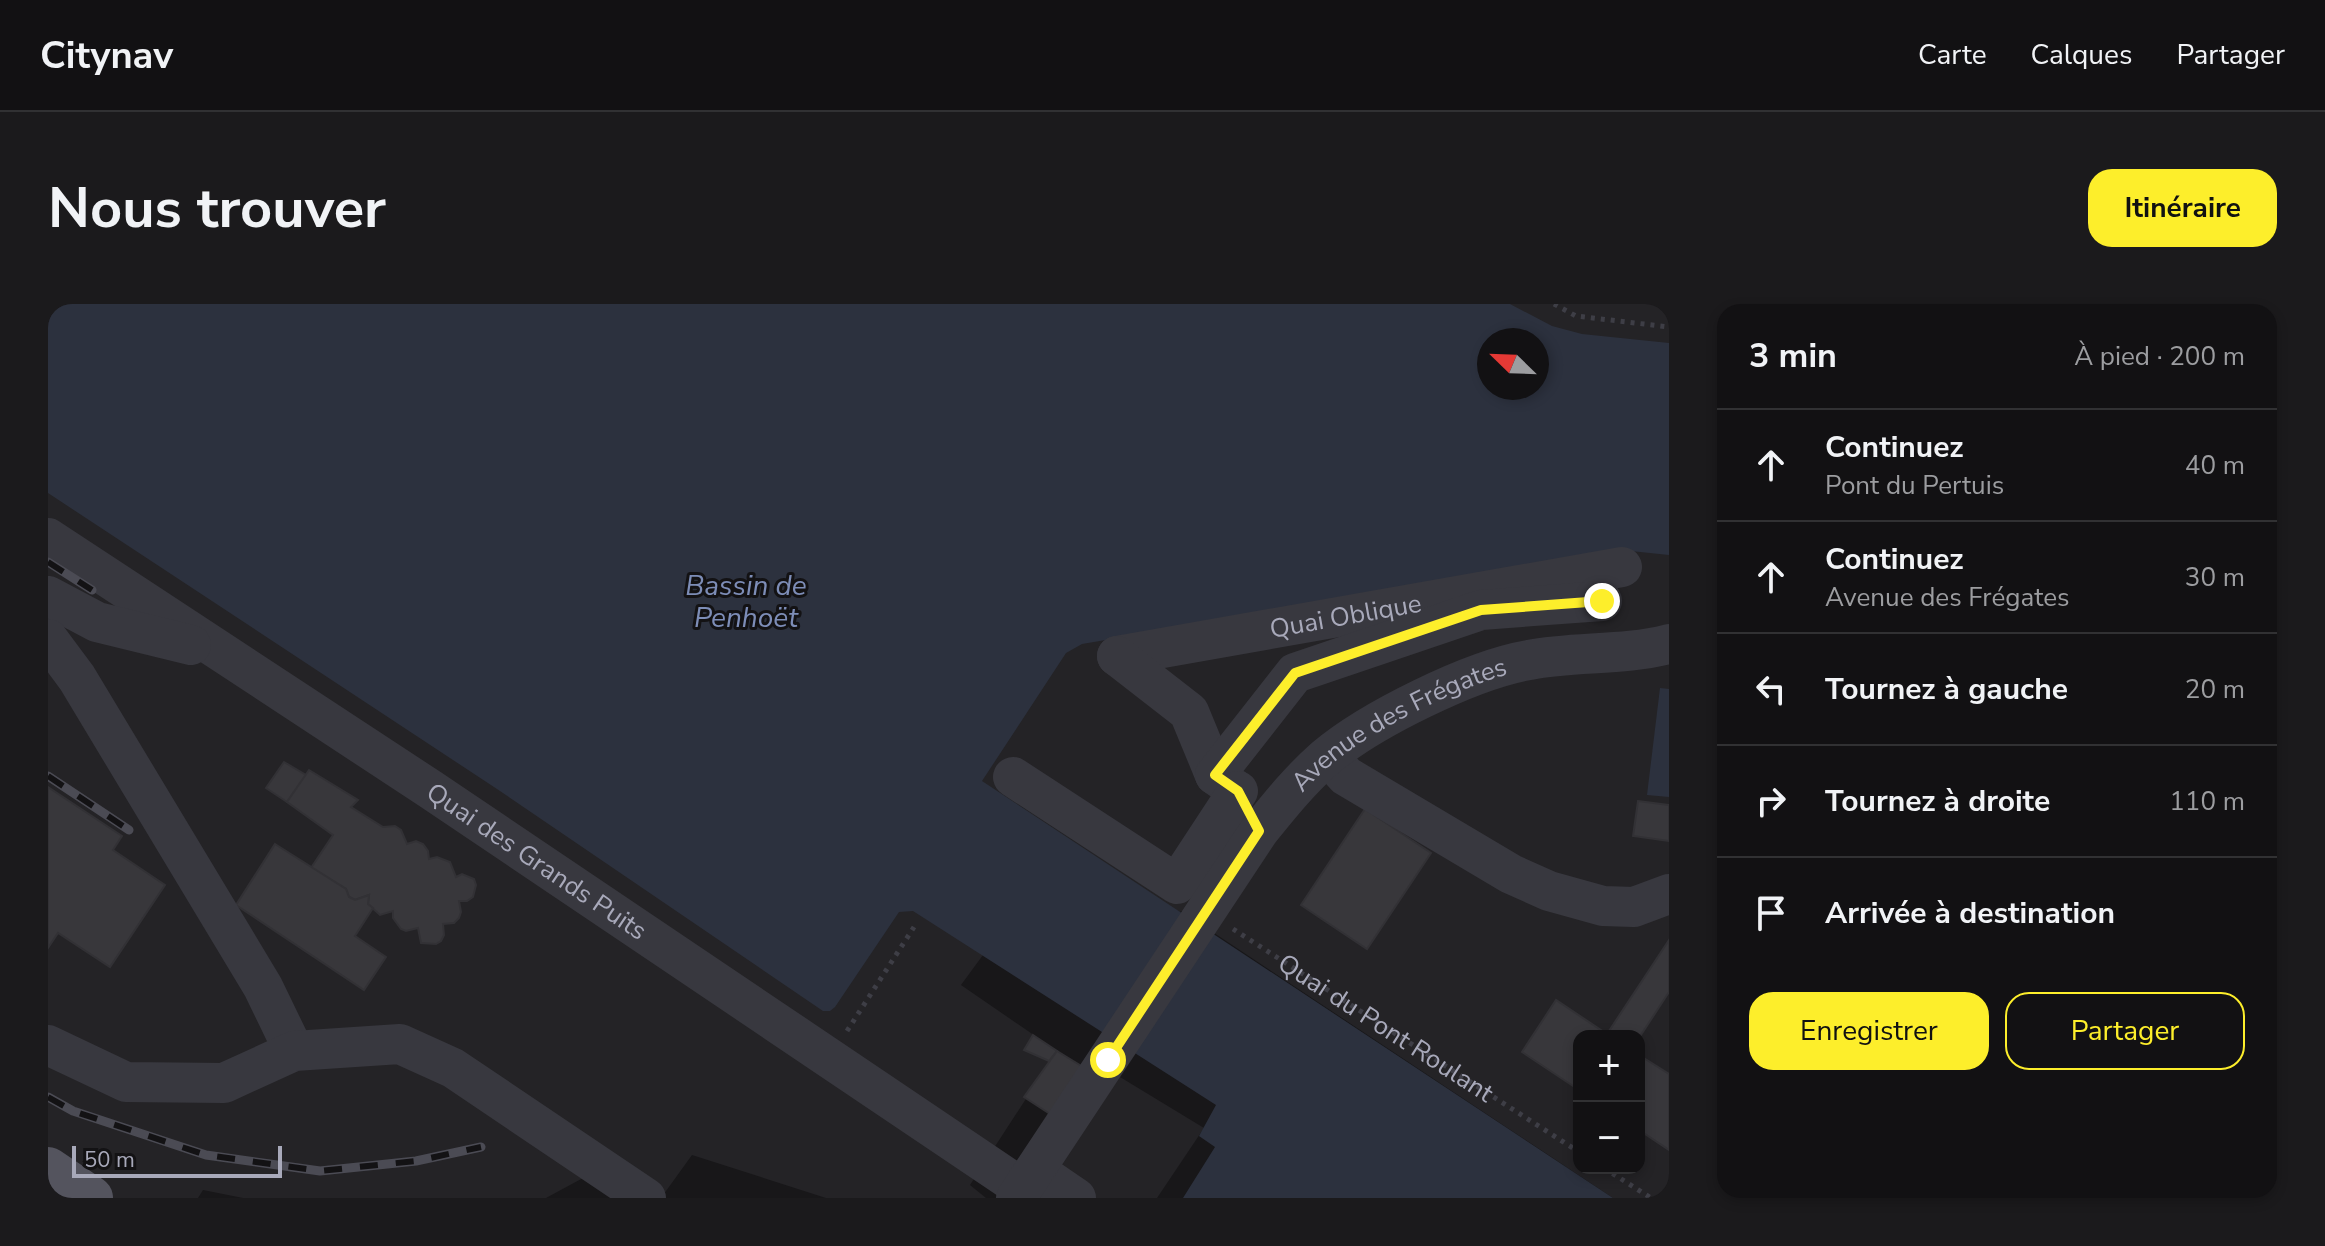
<!DOCTYPE html>
<html lang="fr">
<meta charset="utf-8">
<style>
body{margin:0;font-family:"Nunito Sans",sans-serif;background:#1b1a1c;color:#f1f3f6}
.controls{position:absolute;right:24px;bottom:24px;display:grid;overflow:hidden;border-radius:16px;box-shadow:0 4px 12px #0003}
.controls button{width:72px;height:72px;display:grid;place-items:center;padding:0;border:0;border-bottom:2px solid #313133;background:#121113;color:#f1f3f6;font:40px sans-serif}
.compass{position:absolute;left:1429px;top:24px;width:72px;height:72px;border-radius:50%;background:#121113;box-shadow:0 4px 12px #0003;rotate:293deg}
.scale{position:absolute;left:24px;bottom:20px;width:210px;box-sizing:border-box;padding-left:8px;border:4px solid #a8a9ba;border-top:0;font-size:22px;line-height:28px;white-space:nowrap;color:#a8a9ba;-webkit-text-stroke:6px #131214;paint-order:stroke}
.stop{position:absolute;width:24px;height:24px;margin:-18px;border:6px solid #fdee2b;border-radius:50%;background:#fff}
.stop.end{background:#fdee2b;border-color:#fff;box-shadow:0 2px 8px #0008}
.list{margin:0;padding:0;list-style:none}
h2{display:flex;justify-content:space-between;align-items:center;height:104px;margin:0;padding:0 32px;font-size:34px}
h2 small{font-size:26px;font-weight:400;color:#9c9da0}
.list li{display:grid;grid-template-columns:52px 1fr auto;gap:24px;align-items:center;box-sizing:border-box;height:112px;padding:0 32px;border-top:2px solid #313133}
.list b{display:block;font-size:30px;white-space:nowrap}
.list p{margin:0;font-size:26px;white-space:nowrap;color:#9c9da0}
.list em{font-size:26px;font-style:normal;color:#9c9da0}
.actions{display:flex;gap:16px;padding:24px 32px}
.actions a{flex:1;padding:18px 0;border:2px solid #fdee2b;border-radius:24px;text-align:center;font-size:28px;color:#fdee2b}
.actions .main{background:#fdee2b;color:#111}
.icon{flex:none;width:44px;height:44px;fill:none;stroke:currentColor;stroke-width:2;stroke-linecap:round;stroke-linejoin:round}
.map{position:relative;flex:none;width:1621px;height:894px;overflow:hidden;border-radius:24px}
header{display:flex;align-items:center;gap:48px;box-sizing:border-box;height:112px;padding:0 40px;background:#121113;border-bottom:2px solid #313133}
header strong{font-size:38px}
nav{display:flex;gap:44px;margin-inline-start:auto;font-size:28px}
.intro{display:flex;align-items:center;justify-content:space-between;box-sizing:border-box;height:192px;padding:0 48px}
h1{margin:0;font-size:56px}
.button{padding:20px 36px;border-radius:24px;background:#fdee2b;color:#111;font-size:28px;font-weight:700}
main{display:flex;gap:48px;padding:0 48px}
aside{flex:1;background:#121113;border-radius:24px;box-shadow:0 4px 12px #0003}
.map>svg:first-child{display:block}
.built{fill:#242326;fill-rule:evenodd}
.water{fill:#2c313e;fill-rule:evenodd}
.building{fill:#38373b;stroke:#323135;stroke-width:2}
.lines{fill:none;stroke-linecap:round;stroke-linejoin:round}
.path{stroke:#3e3e46;stroke-width:5;stroke-dasharray:4 6;stroke-linecap:butt}
.minor{stroke:#38383f;stroke-width:40}
.major{stroke:#54545e;stroke-width:44}
.rail-casing{stroke:#4b4b54;stroke-width:9}
.rail{stroke:#131214;stroke-width:6;stroke-dasharray:18;stroke-linecap:butt}
.route{stroke:#fdee2b;stroke-width:10}
.labels{text-anchor:middle;stroke-width:6;stroke-linejoin:round;paint-order:stroke}
.street-label{font-size:26px;fill:#a8a9ba;stroke:#131214}
.water-label{font-size:28px;font-style:italic;fill:#7d8db7;stroke:#131214}
</style>
<header>
<strong>Citynav</strong>
<nav><a>Carte</a><a>Calques</a><a>Partager</a></nav>
</header>
<div class="intro"><h1>Nous trouver</h1><a class="button">Itinéraire</a></div>
<main>
<div class="map">
<svg width="1621" height="894" viewBox="0 0 1621 894">
<rect width="100%" height="100%" fill="#181719"/>
<g class="built">
<path d="M0 0H1621V894H1565L1133 607 1055 726 935 651 913 681 1009 747 922 881 938 894H778L644 851 613 894 535 874 498 894H195L155 886 150 894H0ZM1441 36H1489V84H1441ZM1531 732H1591V864H1531Z"/>
<polygon points="1072,773 1156,824 1109,894 989,894"/>
</g>
<g class="water">
<path d="M0 0H1462L1504 22 1534 30 1621 39V251L1583 247 1034 340 1018 349 934 477 1565 894H1135L1167 843 1151 832 1168 801 865 607 851 608 787 703 782 707H775L449 485 0 189ZM1441 36H1489V84H1441Z"/>
<polygon points="1612,384 1621,385 1621,493 1599,491"/>
</g>
<g class="building">
<polygon points="236,458 258,471 239,498 218,484"/>
<polygon points="261,466 310,496 303,503 335,523 347,522 353,526 359,540 368,537 375,540 380,547 381,555 389,553 402,558 408,573 414,570 426,575 428,581 425,593 419,597 411,597 413,608 411,614 406,619 395,620 396,631 393,637 388,640 373,639 370,624 358,627 353,625 345,614 345,607 332,611 320,600 321,591 307,596 301,593 298,585 263,564 285,531 239,498"/>
<polygon points="0,483 74,532 65,546 117,581 62,663 10,629 0,644"/>
<polygon points="1590,497 1621,501 1621,537 1585,532"/>
<polygon points="1317,505 1383,549 1319,645 1253,601"/>
<polygon points="227,540 298,585 301,593 307,596 321,591 320,600 325,604 307,632 338,653 316,686 188,601"/>
<polygon points="1621,636 1621,688 1591,734 1591,732 1531,732 1531,786 1474,748 1508,696 1559,730"/>
<polygon points="985,731 1009,747 1001,757 976,746"/>
<polygon points="1009,747 1035,763 1002,810 976,793"/>
<polygon points="1591,751 1621,770 1621,846 1591,826"/>
</g>
<g class="lines">
<g class="path">
<polyline points="1506,0 1528,12 1621,23"/>
<path id="s1" d="M1185 625 1531 848"/>
<polyline points="799,727 866,623"/>
<polyline points="1556,864 1603,894"/>
</g>
<g class="minor">
<path id="s2" d="M0 234 382 485 974 884"/>
<polyline points="0,292 49,318 143,341"/>
<polyline points="0,335 29,374 215,683 246,747"/>
<path id="s3" d="M1069 352 1574 263"/>
<polyline points="1069,352 1141,408 1167,471 1184,483"/>
<polyline points="1280,452 1298,472 1463,570 1501,587 1555,602 1586,603 1621,590"/>
<polyline points="1167,471 1247,369 1433,306 1554,297"/>
<polyline points="965,473 1129,580 1190,487"/>
<polyline points="0,741 78,778 176,779 246,747 352,740 405,764 598,894"/>
<polyline points="987,866 1028,894"/>
<path id="s4" d="M968 894 1211 527C1232 501 1252 476 1277 454 1322 416 1423 366 1481 356 1527 347 1575 352 1621 340"/>
</g>
<polyline class="major" points="0,865 43,894"/>
<g class="rail-casing">
<g id="rail">
<polyline points="0,258 44,286"/>
<polyline points="0,472 81,526"/>
<polyline points="0,793 25,807 158,851 272,867 368,857 433,843"/>
</g>
</g>
<use href="#rail" class="rail"/>
</g>
<g class="lines">
<polyline class="route" points="1060,756 1211,527 1190,487 1167,471 1247,369 1433,306 1554,297"/>
</g>
<g class="labels">
<g class="street-label">
<text dy="9" stroke="none"><textPath href="#s3" startOffset="232">Quai Oblique</textPath></text>
<text dy="9" stroke="none"><textPath href="#s4" startOffset="620">Avenue des Frégates</textPath></text>
<text dy="9" stroke="none"><textPath href="#s2" startOffset="586">Quai des Grands Puits</textPath></text>
<text dy="9" stroke="none"><textPath href="#s1" startOffset="182">Quai du Pont Roulant</textPath></text>
</g>
<g class="water-label">
<text x="698" y="291">Bassin de<tspan x="698" dy="32">Penhoët</tspan></text>
</g>
</g>
</svg>
<div class="controls">
<button>+</button>
<button>−</button>
</div>
<svg class="compass" viewBox="-18 -18 36 36"><path d="M0-13l5 13h-10z" fill="#e53935"/><path d="M0 13l5-13h-10z" fill="#9c9da0"/></svg>
<div class="scale">50 m</div>
<div class="stop" style="left:1060px;top:756px"></div>
<div class="stop end" style="left:1554px;top:297px"></div>
</div>
<aside>
<h2>3 min<small>À pied · 200 m</small></h2>
<ul class="list">
<li><svg class="icon" aria-label="ahead" viewBox="0 0 24 24"><path d="M12 20V5M6 11l6-6 6 6"/></svg><div><b>Continuez</b><p>Pont du Pertuis</p></div><em>40 m</em></li>
<li><svg class="icon" aria-label="ahead" viewBox="0 0 24 24"><path d="M12 20V5M6 11l6-6 6 6"/></svg><div><b>Continuez</b><p>Avenue des Frégates</p></div><em>30 m</em></li>
<li><svg class="icon" aria-label="left" viewBox="0 0 24 24"><path d="M17 20v-9H6M10 6l-5 5 5 5"/></svg><div><b>Tournez à gauche</b></div><em>20 m</em></li>
<li><svg class="icon" aria-label="right" viewBox="0 0 24 24"><path d="M7 20v-9h11M14 6l5 5-5 5"/></svg><div><b>Tournez à droite</b></div><em>110 m</em></li>
<li><svg class="icon" aria-label="arrive" viewBox="0 0 24 24"><path d="M6 21V4h12l-3 4 3 4H6"/></svg><div><b>Arrivée à destination</b></div></li>
</ul>
<div class="actions"><a class="main">Enregistrer</a><a>Partager</a></div>
</aside>
</main>
